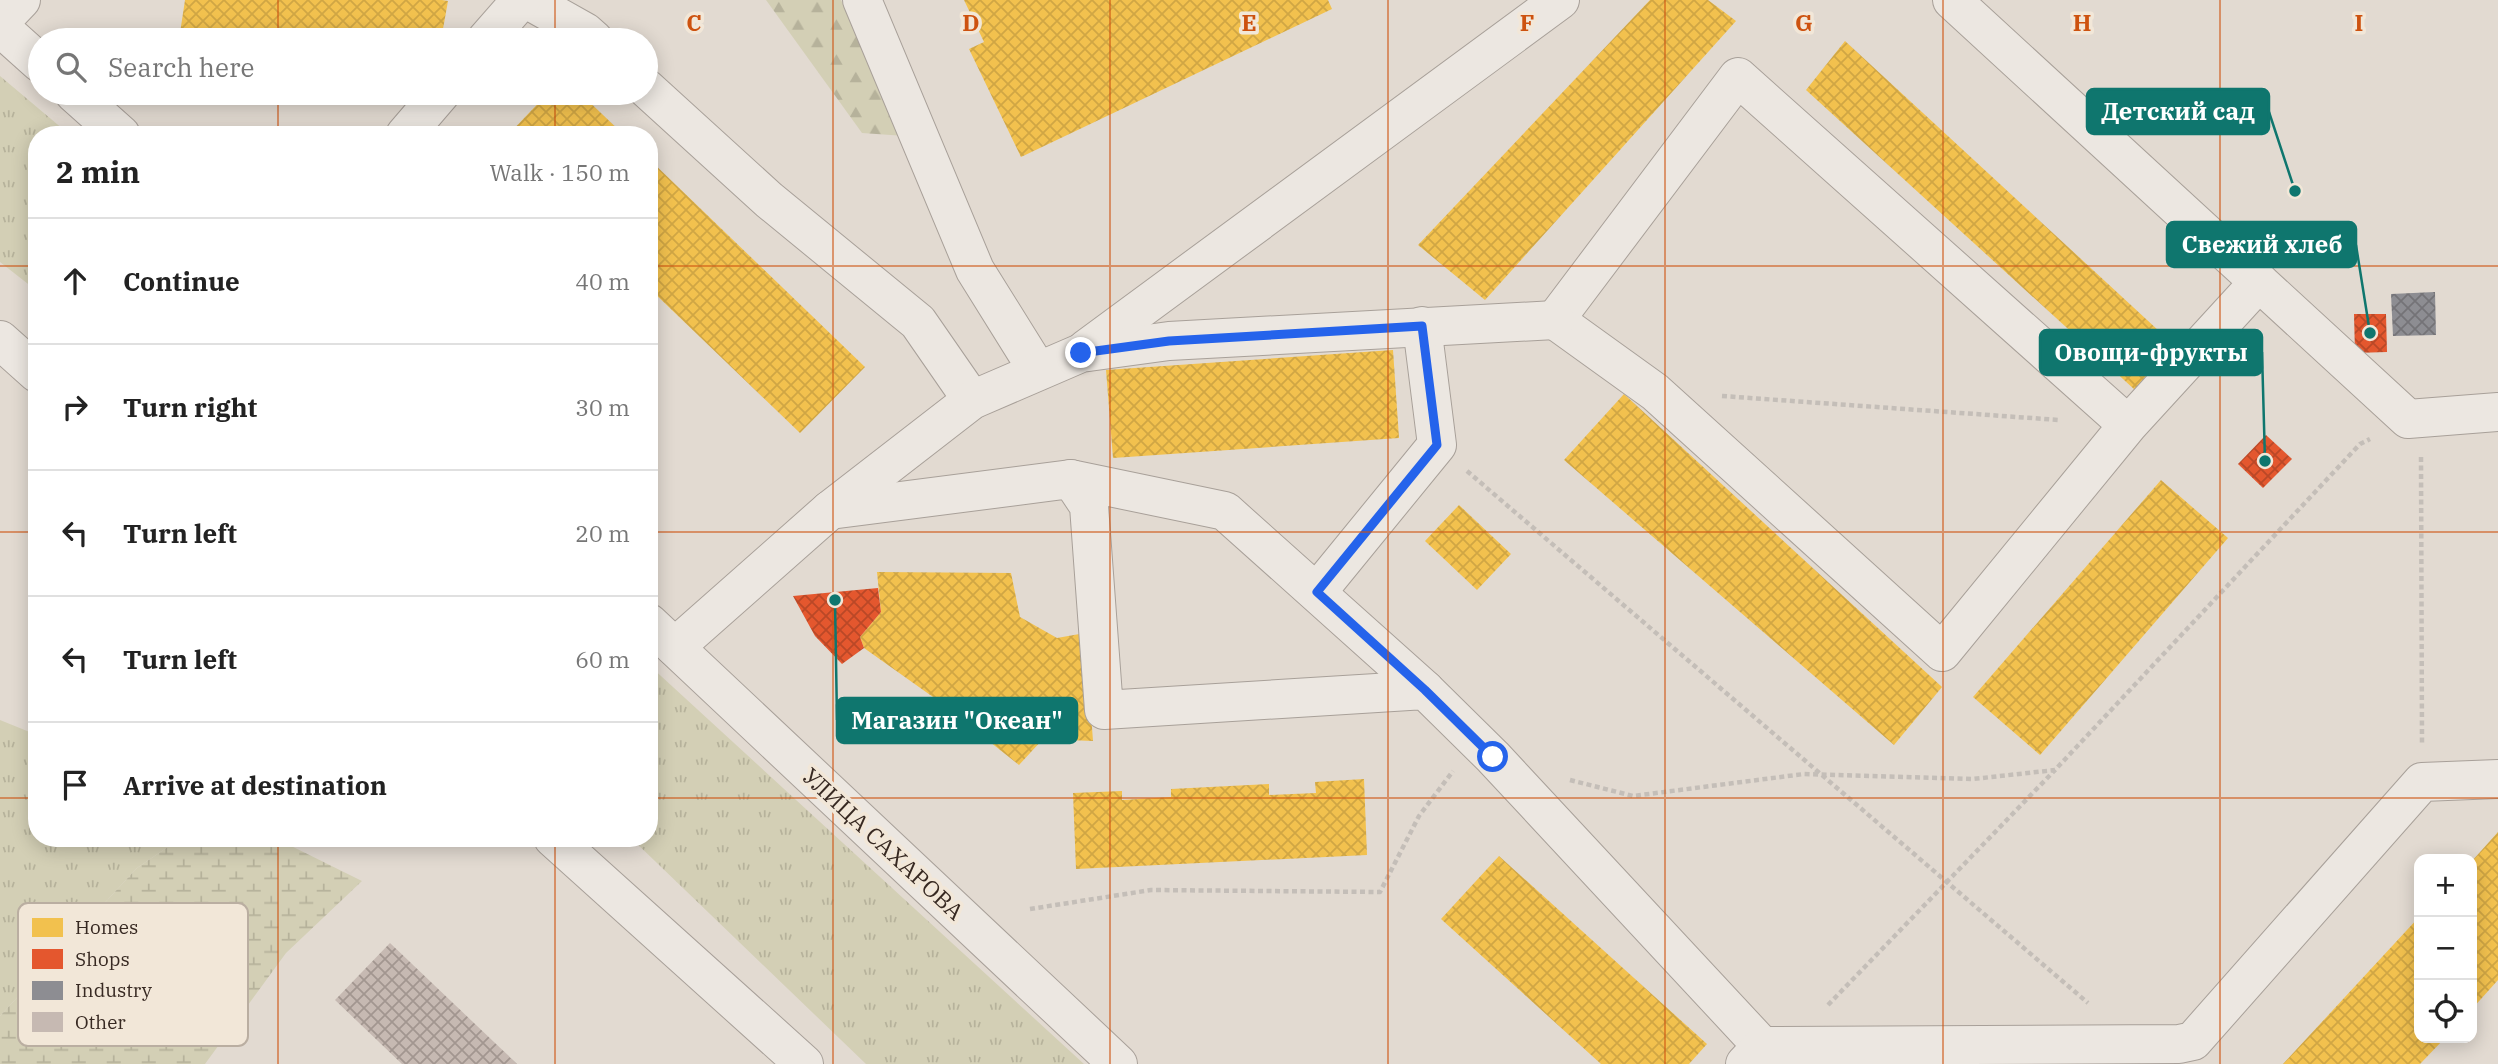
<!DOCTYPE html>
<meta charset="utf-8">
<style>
body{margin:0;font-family:"IBM Plex Serif",serif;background:#f6f6f6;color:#222}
.controls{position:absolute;right:21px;bottom:21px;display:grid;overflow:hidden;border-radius:14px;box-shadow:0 4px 18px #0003}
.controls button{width:63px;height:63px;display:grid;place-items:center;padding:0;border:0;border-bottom:2px solid #e0e0e0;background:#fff;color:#222;font:35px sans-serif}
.stop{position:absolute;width:21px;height:21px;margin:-16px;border:5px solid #2563eb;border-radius:50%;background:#fff}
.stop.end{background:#2563eb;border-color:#fff;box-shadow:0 2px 7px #0008}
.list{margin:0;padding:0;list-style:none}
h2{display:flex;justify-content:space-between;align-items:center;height:91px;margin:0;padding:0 28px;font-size:30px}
h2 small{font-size:23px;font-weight:400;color:#767676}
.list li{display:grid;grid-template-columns:46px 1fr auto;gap:21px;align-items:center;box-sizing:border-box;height:126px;padding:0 28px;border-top:2px solid #e0e0e0}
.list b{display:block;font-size:26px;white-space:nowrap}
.list em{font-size:23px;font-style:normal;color:#767676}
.icon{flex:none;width:38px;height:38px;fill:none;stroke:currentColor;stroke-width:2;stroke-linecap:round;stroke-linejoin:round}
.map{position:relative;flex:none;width:2498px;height:1064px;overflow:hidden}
.search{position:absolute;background:#fff;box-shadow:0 4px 18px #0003;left:28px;top:28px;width:630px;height:77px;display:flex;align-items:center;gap:18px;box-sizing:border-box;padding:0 24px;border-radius:38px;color:#767676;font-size:26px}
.panel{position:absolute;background:#fff;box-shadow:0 4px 18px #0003;left:28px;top:126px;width:630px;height:721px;border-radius:28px}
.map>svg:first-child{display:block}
.grass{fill:url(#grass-tufts)}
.forest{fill:url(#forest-firs)}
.wetland{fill:url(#wetland-marsh)}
.homes{fill:url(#homes-cross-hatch)}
.shops{fill:url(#shops-cross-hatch)}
.industry{fill:url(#industry-cross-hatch)}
.building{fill:url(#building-cross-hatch)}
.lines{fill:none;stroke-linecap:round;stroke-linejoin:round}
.minor-casing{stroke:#a8a099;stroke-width:40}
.path{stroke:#c4beb8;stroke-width:4.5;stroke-dasharray:5 3.5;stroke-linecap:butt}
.minor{stroke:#ece7e1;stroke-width:38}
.route{stroke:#2563eb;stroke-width:9}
.grid{fill:none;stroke:#cd520f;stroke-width:2;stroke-opacity:0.55}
.labels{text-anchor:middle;stroke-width:7;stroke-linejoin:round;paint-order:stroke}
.street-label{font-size:23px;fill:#372922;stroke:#f2e7d8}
.key{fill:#f2e7d8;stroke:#baaea1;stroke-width:2}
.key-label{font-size:19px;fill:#372922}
.grid-label{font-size:23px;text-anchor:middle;font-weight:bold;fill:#cd520f;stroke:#f2e7d8;stroke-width:7;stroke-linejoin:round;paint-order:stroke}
.leader{fill:none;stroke:#0f766e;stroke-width:2.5}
.callout-dot{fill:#0f766e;stroke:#f2e7d8;stroke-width:2.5}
.callout{fill:#0f766e;stroke:#0f766e;stroke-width:2.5}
.callout-label{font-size:24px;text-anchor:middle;font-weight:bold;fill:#fff}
</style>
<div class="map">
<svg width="2498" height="1064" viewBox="0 0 2498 1064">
<defs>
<pattern id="grass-tufts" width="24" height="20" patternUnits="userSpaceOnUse" patternTransform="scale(1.75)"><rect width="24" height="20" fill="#d3cfb5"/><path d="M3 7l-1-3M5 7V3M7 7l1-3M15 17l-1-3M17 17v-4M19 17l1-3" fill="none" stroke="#b6b29b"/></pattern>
<pattern id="forest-firs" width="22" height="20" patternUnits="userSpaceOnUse" patternTransform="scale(1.75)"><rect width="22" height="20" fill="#d3cfb5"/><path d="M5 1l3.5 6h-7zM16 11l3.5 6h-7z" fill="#b6b29b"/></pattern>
<pattern id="wetland-marsh" width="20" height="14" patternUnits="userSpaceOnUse" patternTransform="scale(1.75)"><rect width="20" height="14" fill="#d3cfb5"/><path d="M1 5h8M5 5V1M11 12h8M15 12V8" fill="none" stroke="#b6b29b"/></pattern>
<pattern id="homes-cross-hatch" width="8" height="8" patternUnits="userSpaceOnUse" patternTransform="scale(1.75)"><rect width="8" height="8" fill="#f2c14e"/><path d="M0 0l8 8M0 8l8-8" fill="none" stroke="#d0a644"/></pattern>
<pattern id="shops-cross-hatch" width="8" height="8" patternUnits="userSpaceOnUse" patternTransform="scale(1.75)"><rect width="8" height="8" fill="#e4572e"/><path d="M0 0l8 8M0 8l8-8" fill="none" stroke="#ba4827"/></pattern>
<pattern id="industry-cross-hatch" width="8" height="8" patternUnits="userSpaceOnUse" patternTransform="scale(1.75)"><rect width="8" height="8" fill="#8d8d92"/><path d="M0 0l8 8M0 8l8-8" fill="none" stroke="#747377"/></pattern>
<pattern id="building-cross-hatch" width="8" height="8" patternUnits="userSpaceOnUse" patternTransform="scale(1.75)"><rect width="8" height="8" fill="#c6b9b2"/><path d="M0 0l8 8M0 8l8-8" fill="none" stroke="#a29690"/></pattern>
</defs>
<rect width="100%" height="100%" fill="#e2dad1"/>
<g class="grass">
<polygon points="0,76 70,135 37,135 37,291 0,262"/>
<polygon points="649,665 1084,1064 866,1064 631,838 649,838"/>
<polygon points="0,720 37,735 37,838 181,838 137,868 0,1016"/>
</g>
<polygon class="forest" points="766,0 841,0 905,136 862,133"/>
<polygon class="wetland" points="181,838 275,838 362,881 286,953 205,1064 0,1064 0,1016 137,868"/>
<g class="homes">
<polygon points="185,0 442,0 448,1 441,40 219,40 180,33"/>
<polygon points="964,0 1328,0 1332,9 1021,157 969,49 984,42"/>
<polygon points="1650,0 1708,0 1736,21 1485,300 1418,245"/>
<polygon points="1845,41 2172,343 2135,390 1806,90"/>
<polygon points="548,93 580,93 624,135 508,135"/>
<polygon points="649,159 865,367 800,433 649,288"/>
<polygon points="1393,350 1399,438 1113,458 1106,370"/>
<polygon points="1624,394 1942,687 1894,745 1564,460"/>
<polygon points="2161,480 2228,538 2040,755 1973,697"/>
<polygon points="1459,505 1511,554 1477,590 1425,541"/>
<polygon points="877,572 1011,573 1020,617 1057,638 1085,633 1093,741 1043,739 1019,765 990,742 952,719 938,733 933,697 864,648 860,637 881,612"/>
<polygon points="1364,779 1367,855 1076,869 1073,793 1122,791 1122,800 1171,797 1171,789 1269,784 1269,795 1316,793 1315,782"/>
<polygon points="2498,832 2498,980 2472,1009 2472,861"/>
<polygon points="1499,856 1707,1044 1689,1064 1601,1064 1441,919"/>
<polygon points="2419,917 2419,1038 2445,1038 2420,1064 2283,1064"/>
</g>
<g class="shops">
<polygon points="2354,314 2386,314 2387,352 2355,353"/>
<polygon points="2266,435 2292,459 2263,488 2238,464"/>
<polygon points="878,588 881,612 860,637 864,648 842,664 815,636 793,596"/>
</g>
<polygon class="industry" points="2435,292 2436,335 2393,336 2391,294"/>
<polygon class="building" points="390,943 517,1064 402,1064 335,1000"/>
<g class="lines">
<g class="minor-casing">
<g id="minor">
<polyline points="528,0 585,32 594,40"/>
<polyline points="862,0 975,270 1038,371"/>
<polyline points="1952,0 2408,419 2498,412"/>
<polyline points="0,22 21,0"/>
<polyline points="0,27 40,63"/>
<polyline points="486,40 521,0"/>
<polyline points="646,88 769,200 918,322 972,400"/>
<polyline points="74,93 121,135"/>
<polyline points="405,135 441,93"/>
<polyline points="0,340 37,373"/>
<polyline points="1086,349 1560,0"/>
<polyline points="2128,425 1942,652 1655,392 1555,320 1738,77 2128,425 2259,282"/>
<polyline points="1071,479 1225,511 1425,690"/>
<polyline points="830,510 1071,479 1089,506 1104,710 1425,690 1493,757 1762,1046"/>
<polyline points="1317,592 1437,445 1422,326"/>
<polyline points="649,623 1118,1064"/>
<polyline points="675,647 830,510 972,400 1081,353 1169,341 1555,320"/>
<polyline points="553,838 804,1064"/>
<polyline points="1745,1064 1762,1046 2179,1044 2193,1041 2422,782 2498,779"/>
</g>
</g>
<g class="path">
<polyline points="1722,396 2059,420"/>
<polyline points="2421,457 2422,743"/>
<polyline points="1467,471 2088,1003"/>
<polyline points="1570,780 1633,796 1804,774 1973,779 2055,770 2360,444 2370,439"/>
<polyline points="1030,909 1151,890 1380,892 1419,816 1453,771"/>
<polyline points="1828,1005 2055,770"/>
</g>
<use href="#minor" class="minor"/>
</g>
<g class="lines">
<polyline class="route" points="1081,353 1169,341 1422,326 1437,445 1317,592 1425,690 1493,757"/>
</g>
<path class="grid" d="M278 0V40M555 0V40M833 0V1064M1110 0V1064M1388 0V1064M1665 0V1064M1943 0V1064M2220 0V1064M278 93V135M555 93V135M0 266H37M649 266H2498M0 532H37M649 532H2498M0 798H37M649 798H2498M278 838V1064M555 838V1064"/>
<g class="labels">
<g class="street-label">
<text transform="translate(883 844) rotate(43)" y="8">УЛИЦА САХАРОВА</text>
</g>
</g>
<rect x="18" y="903" width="230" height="143" rx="10" class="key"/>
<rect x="32" y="918" width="31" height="19" fill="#f2c14e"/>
<rect x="32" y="949" width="31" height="20" fill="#e4572e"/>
<rect x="32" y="981" width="31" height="19" fill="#8d8d92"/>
<rect x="32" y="1012" width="31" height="20" fill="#c6b9b2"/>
<g class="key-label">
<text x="75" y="934">Homes</text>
<text x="75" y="966">Shops</text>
<text x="75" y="997">Industry</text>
<text x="75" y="1029">Other</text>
</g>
<g class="grid-label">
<text x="694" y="31">C</text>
<text x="971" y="31">D</text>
<text x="1249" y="31">E</text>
<text x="1527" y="31">F</text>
<text x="1804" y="31">G</text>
<text x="2082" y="31">H</text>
<text x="2359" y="31">I</text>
</g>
<path class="leader" d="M2295 191L2269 112M2370 333L2356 245M2265 461L2262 352M835 600L837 720"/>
<g class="callout-dot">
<circle cx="2295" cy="191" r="7"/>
<circle cx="2370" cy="333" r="7"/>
<circle cx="2265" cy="461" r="7"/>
<circle cx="835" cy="600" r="7"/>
</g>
<g class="callout">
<rect x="2087" y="89" width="182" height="45" rx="7"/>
<rect x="2167" y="222" width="189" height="45" rx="7"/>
<rect x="2040" y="330" width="222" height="45" rx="7"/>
<rect x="837" y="698" width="240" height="45" rx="7"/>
</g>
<g class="callout-label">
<text x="2178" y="120">Детский сад</text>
<text x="2262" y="253">Свежий хлеб</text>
<text x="2151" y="361">Овощи-фрукты</text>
<text x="957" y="729">Магазин "Океан"</text>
</g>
</svg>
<div class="controls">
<button>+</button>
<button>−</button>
<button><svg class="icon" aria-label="locate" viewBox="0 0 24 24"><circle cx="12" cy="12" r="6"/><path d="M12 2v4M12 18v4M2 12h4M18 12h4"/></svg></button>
</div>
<div class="stop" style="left:1493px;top:757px"></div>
<div class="stop end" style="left:1081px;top:353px"></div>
<div class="search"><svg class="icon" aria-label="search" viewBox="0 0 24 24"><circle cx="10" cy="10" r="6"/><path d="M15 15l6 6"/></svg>Search here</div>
<section class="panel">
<h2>2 min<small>Walk · 150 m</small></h2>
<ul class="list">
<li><svg class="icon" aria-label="ahead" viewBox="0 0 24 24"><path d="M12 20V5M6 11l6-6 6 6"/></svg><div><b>Continue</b></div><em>40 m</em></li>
<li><svg class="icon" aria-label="right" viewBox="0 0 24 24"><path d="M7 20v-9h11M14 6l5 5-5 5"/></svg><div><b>Turn right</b></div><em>30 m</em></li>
<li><svg class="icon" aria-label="left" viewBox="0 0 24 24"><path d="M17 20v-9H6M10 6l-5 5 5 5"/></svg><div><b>Turn left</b></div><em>20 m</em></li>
<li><svg class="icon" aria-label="left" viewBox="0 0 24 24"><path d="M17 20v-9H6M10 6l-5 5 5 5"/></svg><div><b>Turn left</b></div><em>60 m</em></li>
<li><svg class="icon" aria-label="arrive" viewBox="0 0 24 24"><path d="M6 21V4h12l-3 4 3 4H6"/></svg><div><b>Arrive at destination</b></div></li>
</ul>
</section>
</div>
